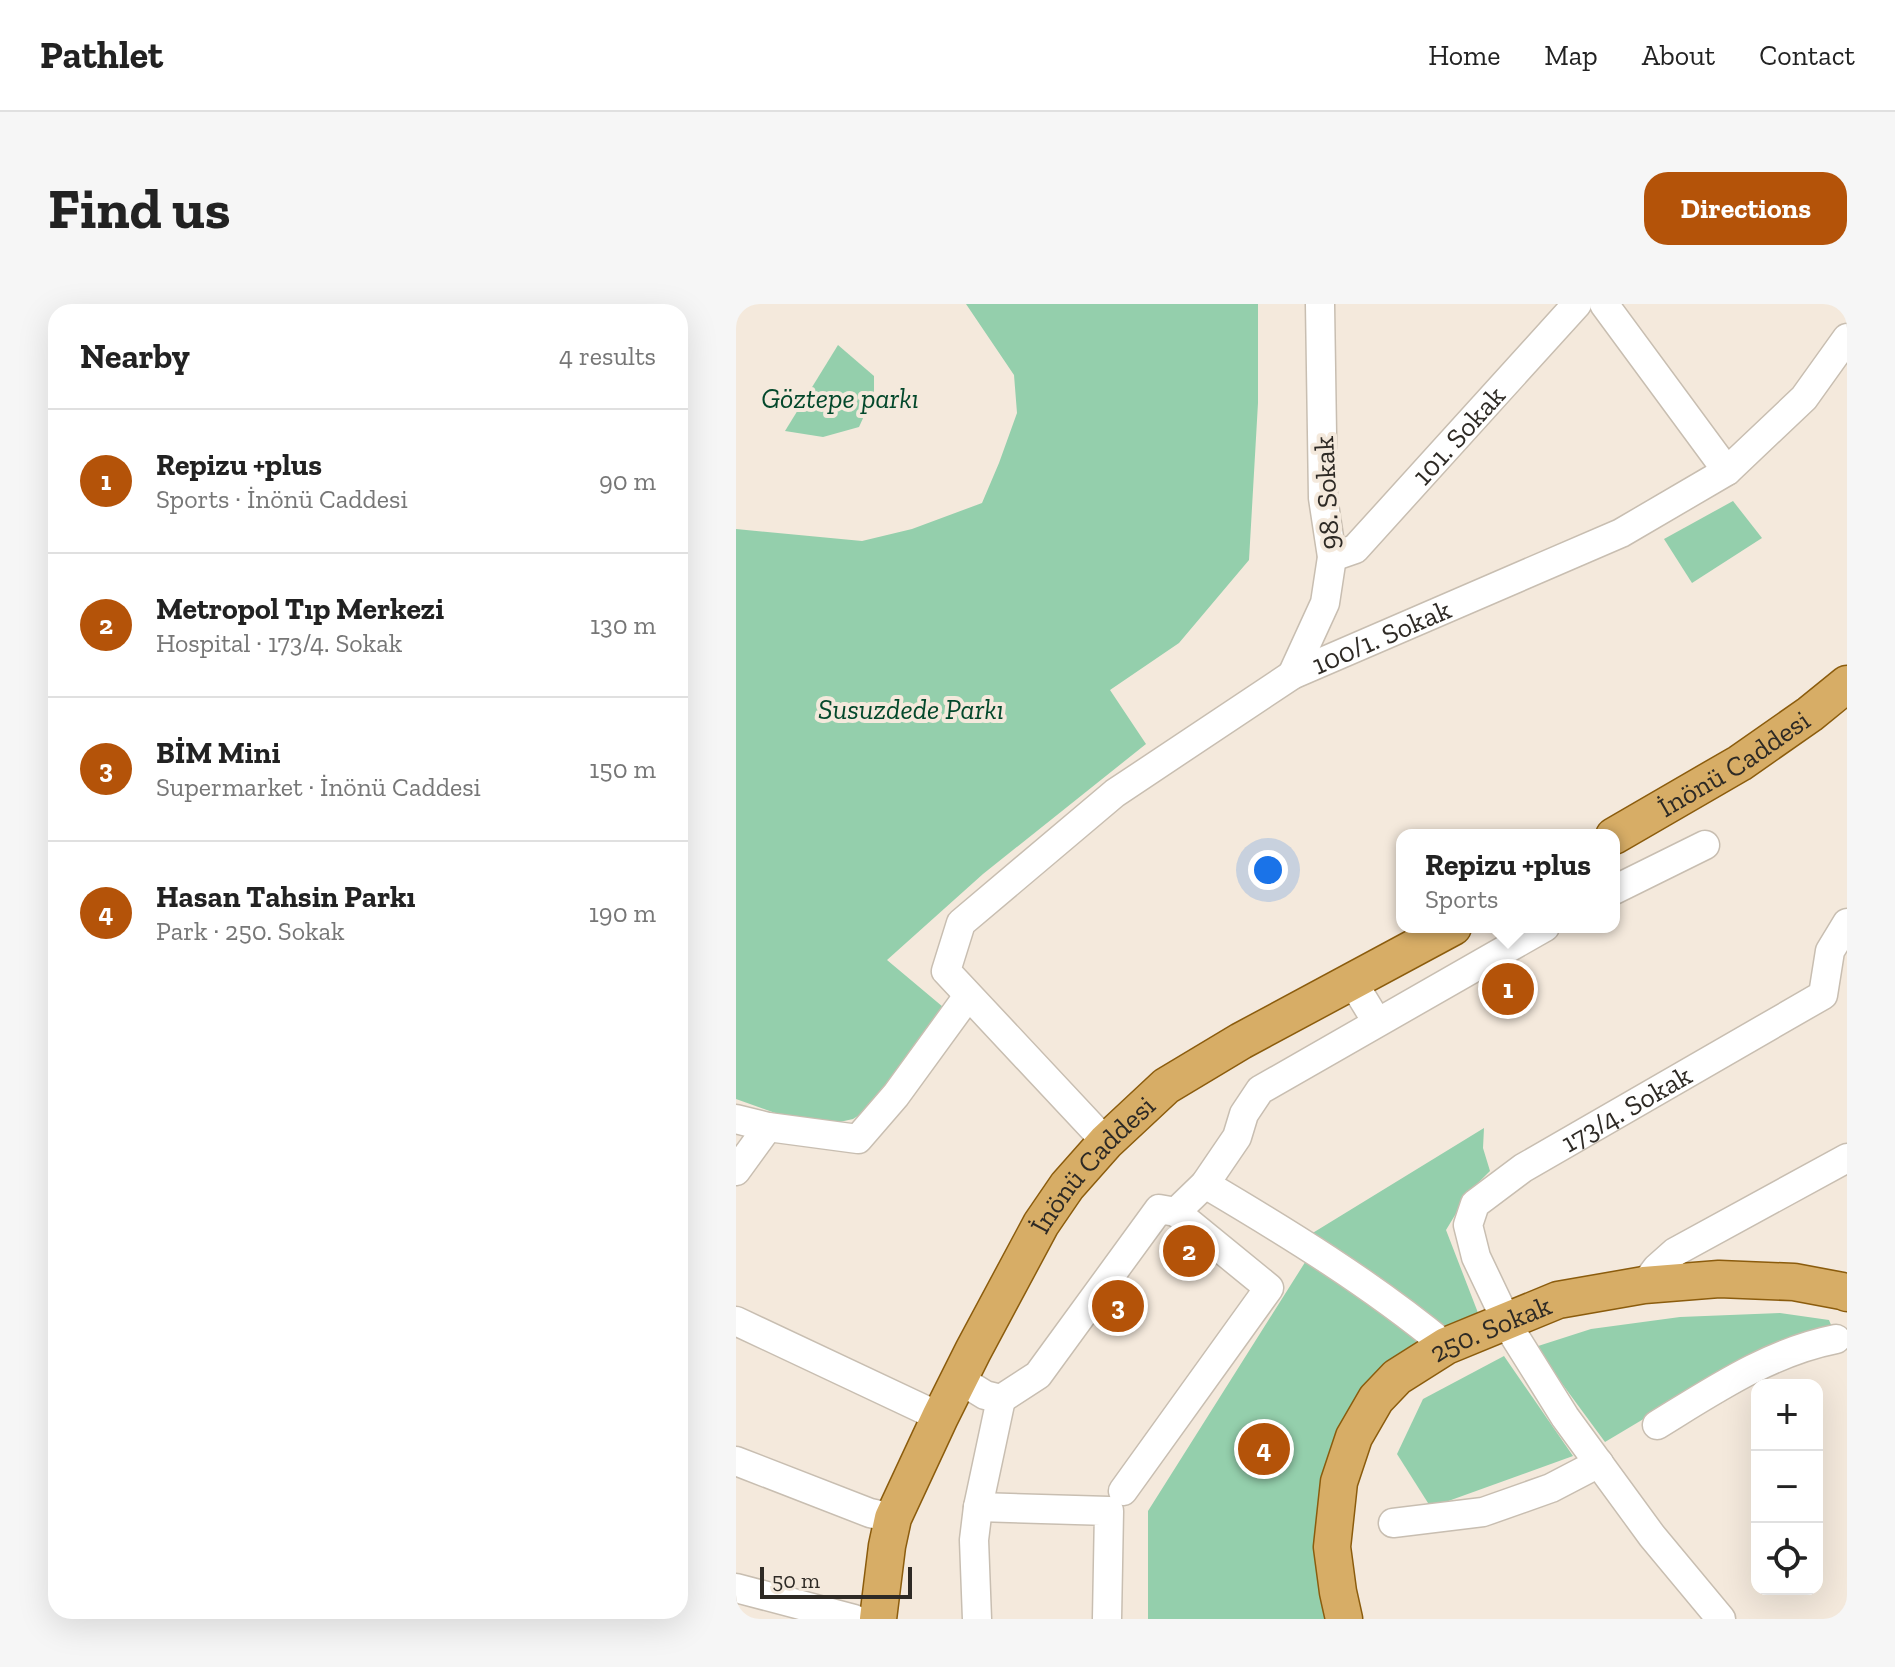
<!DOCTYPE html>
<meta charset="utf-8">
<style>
body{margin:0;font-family:"Zilla Slab",serif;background:#f6f6f6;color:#222}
.controls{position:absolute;right:24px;bottom:24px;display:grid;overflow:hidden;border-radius:16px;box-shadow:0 8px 32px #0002}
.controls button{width:72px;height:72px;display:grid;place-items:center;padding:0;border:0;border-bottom:2px solid #e0e0e0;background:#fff;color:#222;font:40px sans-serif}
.scale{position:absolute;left:24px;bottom:20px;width:152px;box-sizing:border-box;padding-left:8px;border:4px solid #2e2a25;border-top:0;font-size:22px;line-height:28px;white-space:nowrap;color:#2e2a25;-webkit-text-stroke:6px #f4e9dc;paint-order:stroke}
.you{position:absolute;left:532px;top:566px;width:28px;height:28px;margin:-20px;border:6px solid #fff;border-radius:50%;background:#1a73e8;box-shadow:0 0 0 12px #1a73e833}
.badge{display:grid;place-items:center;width:52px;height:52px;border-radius:50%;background:#b45309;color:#fff;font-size:26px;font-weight:700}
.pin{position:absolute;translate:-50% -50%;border:4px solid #fff;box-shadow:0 2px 8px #0006}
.popup{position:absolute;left:660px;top:525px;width:224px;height:104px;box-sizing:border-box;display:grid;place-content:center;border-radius:16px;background:#fff;filter:drop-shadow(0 2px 6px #0005);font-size:26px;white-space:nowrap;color:#767676}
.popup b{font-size:30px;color:#222}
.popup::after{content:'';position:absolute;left:50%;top:100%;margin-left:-16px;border:16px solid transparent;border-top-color:#fff}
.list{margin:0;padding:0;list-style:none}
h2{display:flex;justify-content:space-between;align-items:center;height:104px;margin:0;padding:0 32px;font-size:34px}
h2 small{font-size:26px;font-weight:400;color:#767676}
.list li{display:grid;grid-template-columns:52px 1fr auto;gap:24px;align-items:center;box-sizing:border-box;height:144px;padding:0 32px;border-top:2px solid #e0e0e0}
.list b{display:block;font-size:30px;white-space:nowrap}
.list p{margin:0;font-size:26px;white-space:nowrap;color:#767676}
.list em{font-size:26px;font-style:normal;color:#767676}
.icon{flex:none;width:44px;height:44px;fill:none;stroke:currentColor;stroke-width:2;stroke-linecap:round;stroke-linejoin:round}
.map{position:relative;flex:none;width:1111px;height:1315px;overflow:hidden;border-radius:24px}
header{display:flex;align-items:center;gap:48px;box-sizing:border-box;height:112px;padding:0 40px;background:#fff;border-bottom:2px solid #e0e0e0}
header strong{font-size:38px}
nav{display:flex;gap:44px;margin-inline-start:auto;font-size:28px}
.intro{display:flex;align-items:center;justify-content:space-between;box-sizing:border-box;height:192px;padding:0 48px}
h1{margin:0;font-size:56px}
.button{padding:20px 36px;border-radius:24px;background:#b45309;color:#fff;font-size:28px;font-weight:700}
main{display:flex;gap:48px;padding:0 48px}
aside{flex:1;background:#fff;border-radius:24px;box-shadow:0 8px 32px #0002}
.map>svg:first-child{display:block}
.green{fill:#94cfac}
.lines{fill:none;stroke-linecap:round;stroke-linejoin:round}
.minor-casing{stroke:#c8beb1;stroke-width:31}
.major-casing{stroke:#8b5c0d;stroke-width:39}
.minor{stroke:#fff;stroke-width:28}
.major{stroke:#d7ad66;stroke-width:36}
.labels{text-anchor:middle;stroke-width:8;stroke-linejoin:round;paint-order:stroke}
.park-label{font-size:28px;font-style:italic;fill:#03482b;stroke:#f4e9dc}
.street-label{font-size:28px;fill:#2e2a25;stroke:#f4e9dc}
</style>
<header>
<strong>Pathlet</strong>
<nav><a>Home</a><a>Map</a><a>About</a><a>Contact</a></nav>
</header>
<div class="intro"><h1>Find us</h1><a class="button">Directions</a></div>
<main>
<aside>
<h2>Nearby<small>4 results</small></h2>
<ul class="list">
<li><span class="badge">1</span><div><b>Repizu +plus</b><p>Sports · İnönü Caddesi</p></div><em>90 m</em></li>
<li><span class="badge">2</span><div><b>Metropol Tıp Merkezi</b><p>Hospital · 173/4. Sokak</p></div><em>130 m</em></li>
<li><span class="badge">3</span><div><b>BİM Mini</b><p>Supermarket · İnönü Caddesi</p></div><em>150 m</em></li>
<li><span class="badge">4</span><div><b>Hasan Tahsin Parkı</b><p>Park · 250. Sokak</p></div><em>190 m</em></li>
</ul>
</aside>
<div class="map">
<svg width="1111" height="1315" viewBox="0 0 1111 1315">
<rect width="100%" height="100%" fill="#f4e9dc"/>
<g class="green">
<polygon points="230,0 522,0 522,99 513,256 443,339 374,386 410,440 247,570 151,656 213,708 141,800 117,815 99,819 64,818 0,795 0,225 126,237 176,225 246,199 263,159 281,109 278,71"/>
<polygon points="102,41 138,72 138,90 123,123 87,133 49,127"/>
<polygon points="997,197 1026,234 956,279 928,235"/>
<polygon points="748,824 747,844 754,867 733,888 710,926 744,1014 710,1028 575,930"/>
<polygon points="573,952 699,1040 613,1123 603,1315 412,1315 412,1207"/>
<polygon points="1044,1009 1093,1016 1098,1028 988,1067 869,1138 799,1043 855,1025 944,1013"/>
<polygon points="768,1052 837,1152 704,1200 692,1199 661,1150 687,1095"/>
</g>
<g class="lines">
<g class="minor-casing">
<g id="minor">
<polyline points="868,0 991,167"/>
<path id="s1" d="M596 253 619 245 841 0"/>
<polyline points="556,371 589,299 596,253 587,194 584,0"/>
<polyline points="878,586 969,541"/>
<polyline points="616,677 641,718"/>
<polyline points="0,815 32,823 122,835 160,791 232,692"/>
<path id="s2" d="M370 838 210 667 225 619 379 489 556 371 885 229 991 167 1068 94 1111 34"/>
<polyline points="0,867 32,823"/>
<path d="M469 880C552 929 635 980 710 1042"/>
<polyline points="908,981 921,964 939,948 1111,854"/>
<path id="s3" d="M770 1016 740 953 732 921 739 900 787 864 1087 691 1094 647 1111 619"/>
<polyline points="0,1017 204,1113"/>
<polyline points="779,1033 829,1113 916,1232 985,1315"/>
<polyline points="223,1075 249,1091 265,1095 302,1071 423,905 440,908 469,880 501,833 508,810 524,786 809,623"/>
<path d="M921 1121C978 1086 1034 1048 1100 1035"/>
<polyline points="0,1157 134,1209 157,1214"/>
<polyline points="387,1187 533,984 440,908"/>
<polyline points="242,1203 373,1207 371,1315"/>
<polyline points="657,1219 747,1208 815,1184 863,1159"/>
<polyline points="0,1284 118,1315"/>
<polyline points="241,1315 238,1236 242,1203 265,1095"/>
</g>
</g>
<g class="major-casing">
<g id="major">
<path id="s4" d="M878 532 1004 459 1074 410 1111 380"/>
<path id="s5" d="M142 1315 151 1242 157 1214 204 1113 237 1047 305 920 331 882 370 838 430 782 505 737 717 623"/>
<path id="s6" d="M608 1315 602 1288 596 1243 603 1178 618 1133 640 1095 661 1073 710 1042 822 996 908 981 983 975 1058 978 1106 987 1111 989"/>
</g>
</g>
<use href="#minor" class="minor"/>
<use href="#major" class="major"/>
</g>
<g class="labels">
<g class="park-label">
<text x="104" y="104">Göztepe parkı</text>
<text x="175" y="415">Susuzdede Parkı</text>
</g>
<g class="street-label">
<text dy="10" stroke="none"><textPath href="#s1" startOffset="178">101. Sokak</textPath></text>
<text transform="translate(590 189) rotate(-93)" y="10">98. Sokak</text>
<text dy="10" stroke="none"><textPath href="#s2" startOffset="796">100/1. Sokak</textPath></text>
<text dy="10" stroke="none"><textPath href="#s4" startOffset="140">İnönü Caddesi</textPath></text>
<text dy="10" stroke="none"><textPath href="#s3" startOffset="304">173/4. Sokak</textPath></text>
<text dy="10" stroke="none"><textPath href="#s5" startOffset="510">İnönü Caddesi</textPath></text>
<text dy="10" stroke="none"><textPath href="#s6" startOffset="366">250. Sokak</textPath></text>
</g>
</g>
</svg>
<div class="controls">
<button>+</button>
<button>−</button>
<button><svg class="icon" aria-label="locate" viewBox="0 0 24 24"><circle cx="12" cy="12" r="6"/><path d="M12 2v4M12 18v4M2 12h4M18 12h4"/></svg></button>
</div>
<div class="scale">50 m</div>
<div class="you"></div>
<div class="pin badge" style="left:772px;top:685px">1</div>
<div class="popup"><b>Repizu +plus</b>Sports</div>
<div class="pin badge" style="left:453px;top:947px">2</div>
<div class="pin badge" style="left:382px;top:1002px">3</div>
<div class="pin badge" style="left:528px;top:1145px">4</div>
</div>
</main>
